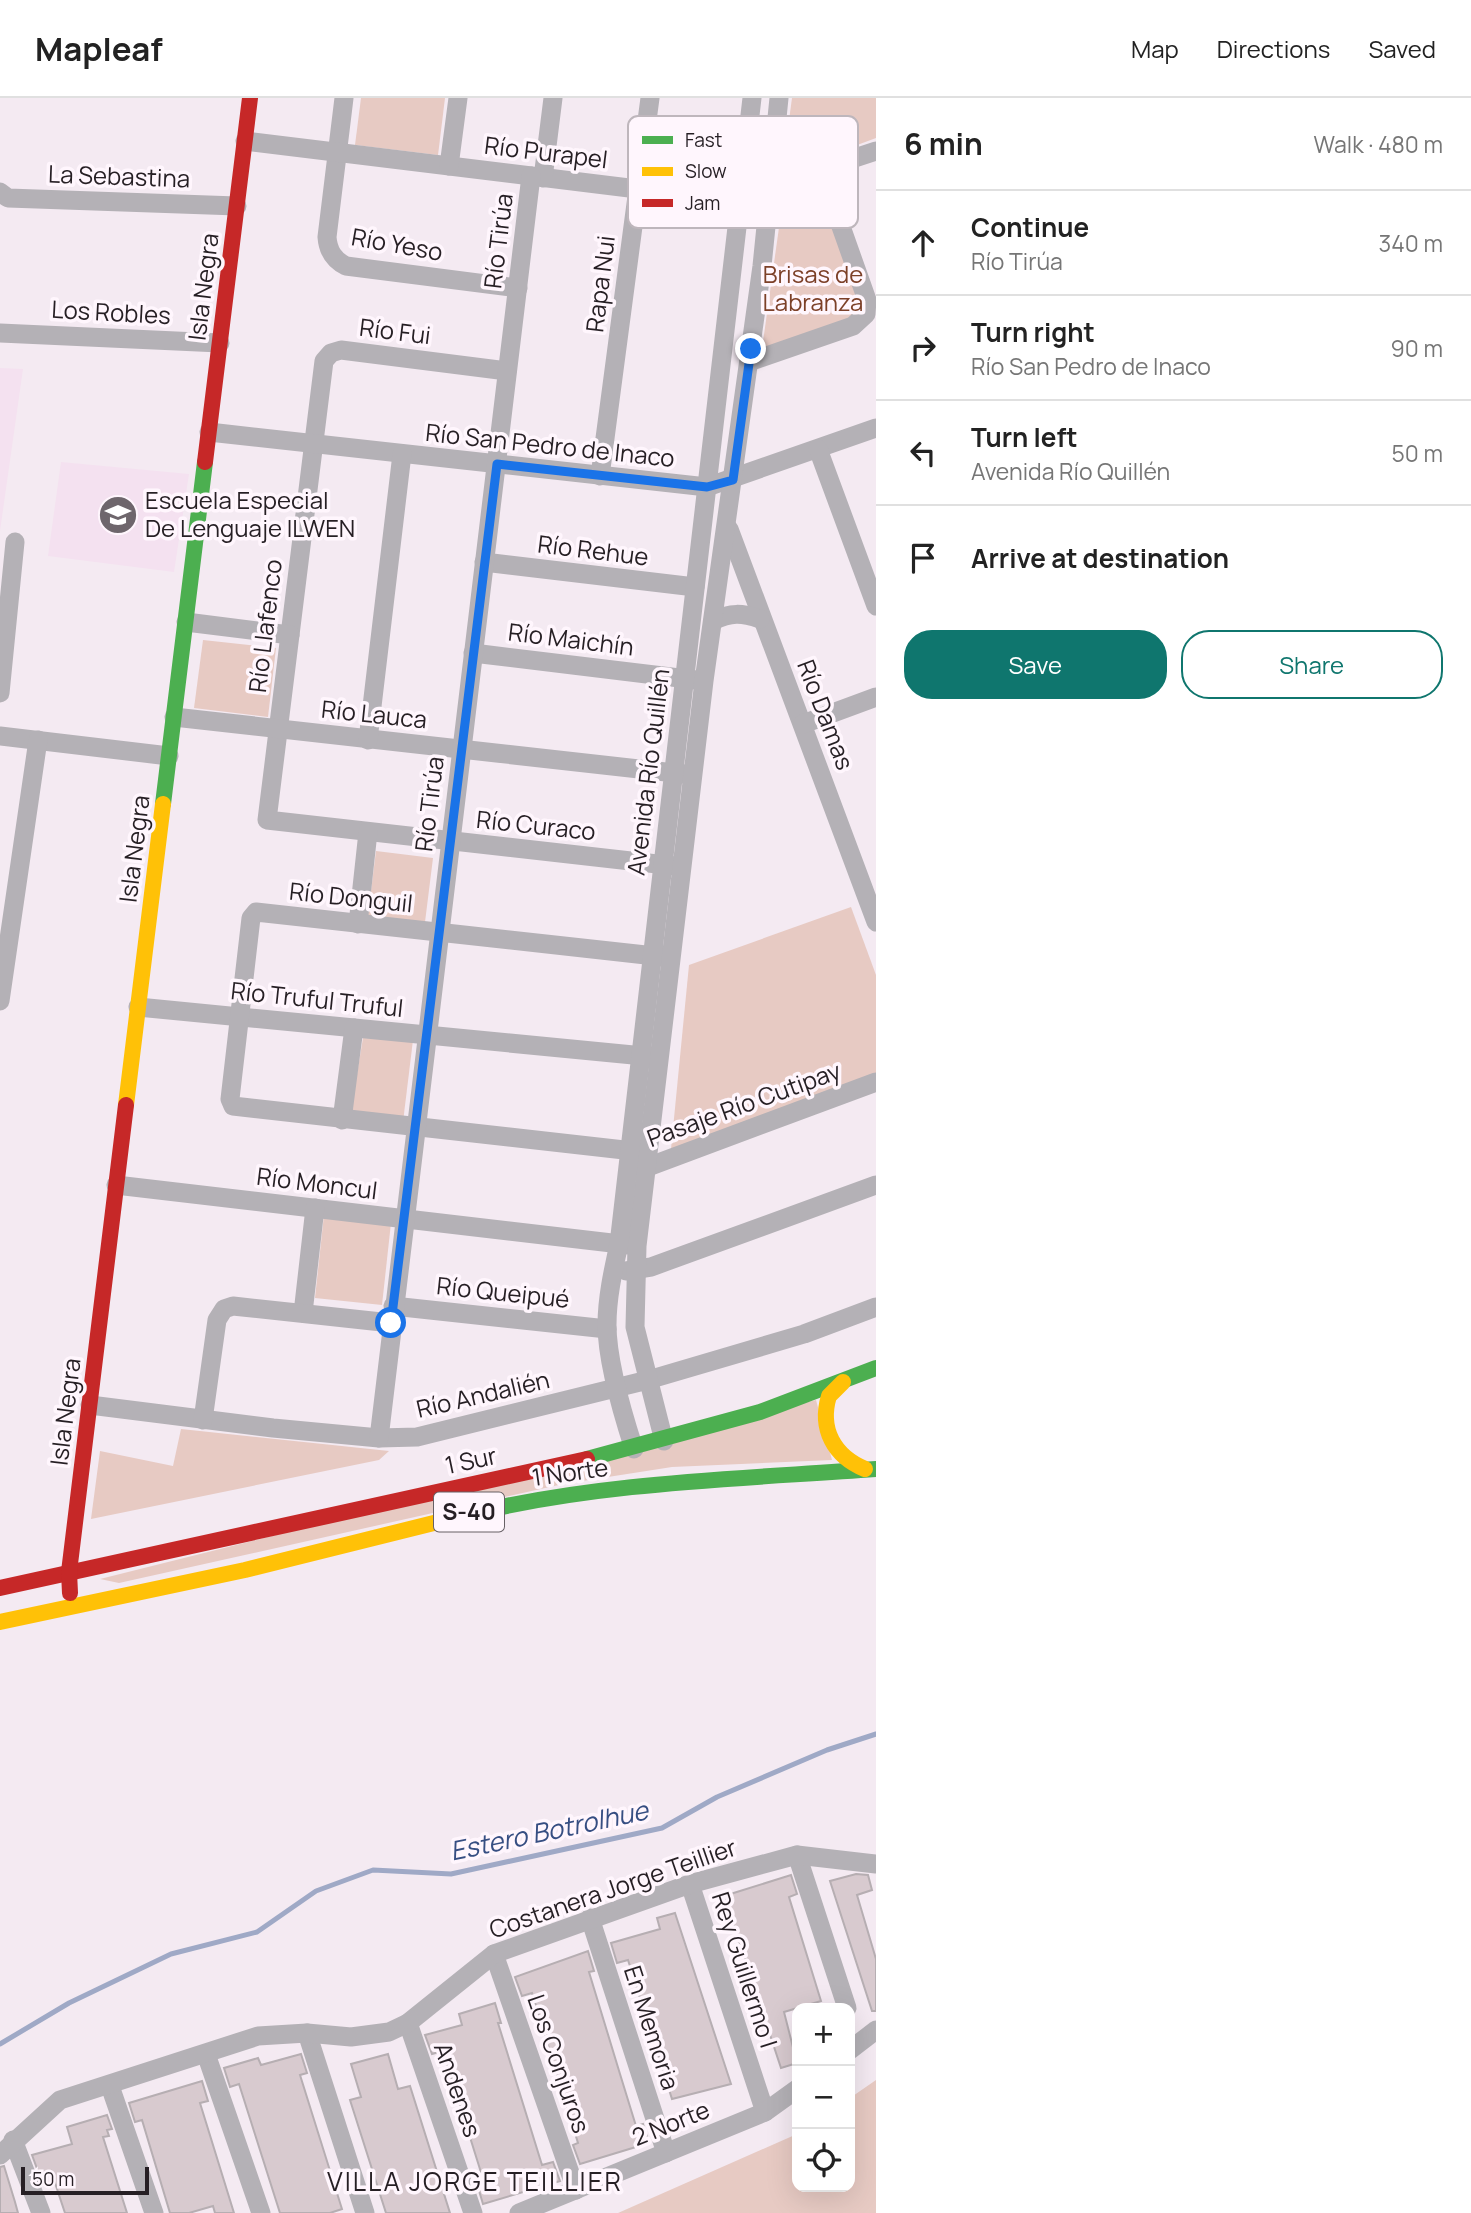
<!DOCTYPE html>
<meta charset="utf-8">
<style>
body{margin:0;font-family:Manrope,sans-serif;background:#f6f6f6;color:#222}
.controls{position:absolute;right:21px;bottom:21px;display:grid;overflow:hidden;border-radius:14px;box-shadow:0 7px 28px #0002}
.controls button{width:63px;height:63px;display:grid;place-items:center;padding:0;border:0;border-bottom:2px solid #e0e0e0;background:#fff;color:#222;font:35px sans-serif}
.scale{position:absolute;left:21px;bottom:18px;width:128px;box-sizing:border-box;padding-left:7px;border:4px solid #261f24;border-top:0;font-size:19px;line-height:24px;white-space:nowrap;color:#261f24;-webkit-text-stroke:5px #fff6fd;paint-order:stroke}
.stop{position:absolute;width:21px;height:21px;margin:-16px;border:5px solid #1a73e8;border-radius:50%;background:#fff}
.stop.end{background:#1a73e8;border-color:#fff;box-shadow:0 2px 7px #0008}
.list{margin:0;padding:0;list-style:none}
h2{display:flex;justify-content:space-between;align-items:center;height:91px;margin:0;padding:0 28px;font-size:30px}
h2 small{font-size:23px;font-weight:400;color:#767676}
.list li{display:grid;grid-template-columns:46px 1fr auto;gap:21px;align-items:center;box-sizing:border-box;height:105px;padding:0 28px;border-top:2px solid #e0e0e0}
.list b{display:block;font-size:26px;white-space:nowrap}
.list p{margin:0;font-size:23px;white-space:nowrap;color:#767676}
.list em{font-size:23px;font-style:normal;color:#767676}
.actions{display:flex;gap:14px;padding:21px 28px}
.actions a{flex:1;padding:16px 0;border:2px solid #0f766e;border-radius:28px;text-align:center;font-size:24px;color:#0f766e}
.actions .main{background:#0f766e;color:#fff}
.icon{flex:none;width:38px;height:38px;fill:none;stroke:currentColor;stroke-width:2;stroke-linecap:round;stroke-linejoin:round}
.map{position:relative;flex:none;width:876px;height:2115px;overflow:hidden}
header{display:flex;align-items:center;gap:42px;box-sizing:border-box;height:98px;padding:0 35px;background:#fff;border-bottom:2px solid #e0e0e0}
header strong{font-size:33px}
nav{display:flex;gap:38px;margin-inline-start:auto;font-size:24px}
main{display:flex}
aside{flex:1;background:#fff}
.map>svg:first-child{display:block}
.built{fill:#f4e1f0}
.green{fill:#e7cac3}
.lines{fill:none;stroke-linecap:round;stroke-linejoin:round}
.stream{stroke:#9fa9c6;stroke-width:5}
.building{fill:#d8cacf;stroke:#b6aeb2;stroke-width:2}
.street{stroke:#b4b1b6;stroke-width:19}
.fast{stroke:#4caf50;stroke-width:16}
.slow{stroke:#ffc107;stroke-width:16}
.jam{stroke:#c62828;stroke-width:16}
.route{stroke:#1a73e8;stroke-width:9}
.labels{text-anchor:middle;stroke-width:7;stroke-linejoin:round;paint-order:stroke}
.shield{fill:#fff6fd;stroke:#676065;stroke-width:2}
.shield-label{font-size:23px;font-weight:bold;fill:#261f24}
.street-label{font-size:24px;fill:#261f24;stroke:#fff6fd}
.park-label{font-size:24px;fill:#7c4028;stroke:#fff6fd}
.poi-label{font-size:24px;fill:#261f24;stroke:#fff6fd;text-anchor:start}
.water-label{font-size:26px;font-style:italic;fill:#364e82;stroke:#fff6fd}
.neighbourhood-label{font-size:26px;letter-spacing:2px;fill:#261f24;stroke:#fff6fd}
.key{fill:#fff6fd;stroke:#beb6bc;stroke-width:2}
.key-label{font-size:19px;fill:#261f24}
</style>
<header>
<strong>Mapleaf</strong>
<nav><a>Map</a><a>Directions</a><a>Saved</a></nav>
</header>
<main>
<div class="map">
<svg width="876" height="2115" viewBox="0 0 876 2115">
<rect width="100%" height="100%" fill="#f4eaf2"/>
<g class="built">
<polygon points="0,270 23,271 0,433"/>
<polygon points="61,364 189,376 174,474 48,458"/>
</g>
<g class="green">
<polygon points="361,0 445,0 438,57 355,47"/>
<polygon points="792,0 876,0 876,40 782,75"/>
<polygon points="819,87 861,198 855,219 762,251 782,108 798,91"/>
<polygon points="203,542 276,550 268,619 194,610"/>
<polygon points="376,753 433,760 424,832 367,825"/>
<polygon points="851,809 876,877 876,976 671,1051 689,867"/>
<polygon points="363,940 413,942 403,1024 350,1018"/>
<polygon points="324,1117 391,1125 382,1207 315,1200"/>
<polygon points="816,1302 832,1362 672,1369 563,1386 119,1485 100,1481"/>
<polygon points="181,1331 389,1353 379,1362 91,1421 100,1353 173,1368"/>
<polygon points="876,1982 876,2115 618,2115 797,2036 797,2089 850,2089 850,2000"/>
</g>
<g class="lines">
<polyline class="stream" points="0,1946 69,1905 171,1856 257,1834 316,1793 373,1772 451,1776 662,1730 717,1699 827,1652 876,1636"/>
</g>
<g class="building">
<polygon points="856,1776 868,1777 872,1792 857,1797 876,1861 876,1913 872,1913 830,1783"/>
<polygon points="791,1777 797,1796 789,1799 821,1903 784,1914 797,1965 781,1970 724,1798"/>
<polygon points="675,1815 731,1986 672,2001 628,1862 617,1865 611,1845 660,1831 657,1820"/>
<polygon points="588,1853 594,1873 589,1874 620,1976 636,2028 643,2026 649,2045 580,2066 573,2047 578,2045 532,1895 522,1898 515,1879"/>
<polygon points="495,1905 501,1925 498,1925 542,2067 553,2064 560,2083 483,2106 477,2086 484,2084 443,1953 432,1956 425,1937 462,1927 459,1916"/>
<polygon points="301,1956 307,1975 300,1977 342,2111 330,2115 280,2115 239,1986 230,1989 224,1970 258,1960 261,1967"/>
<polygon points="388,1956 398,1991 410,1988 450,2115 386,2115 350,2002 361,1999 351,1966"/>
<polygon points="202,1983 208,2003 200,2005 234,2115 215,2115 213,2108 189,2115 170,2115 142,2022 135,2024 129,2005"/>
<polygon points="107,2017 112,2031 107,2032 109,2038 103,2039 127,2115 65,2115 51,2073 39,2076 32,2057 72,2046 67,2029"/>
<polygon points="4,2068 15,2104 18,2115 0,2115 0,2069"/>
</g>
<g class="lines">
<g class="street">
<path d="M344 0 327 139C328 153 334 162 346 168L518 190"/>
<polyline points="245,43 727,102 876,53"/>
<polyline points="449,68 458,0"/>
<polyline points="543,80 553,0"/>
<polyline points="0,94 8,100 237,108"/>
<polyline points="0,235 220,245"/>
<polyline points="749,264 853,228 866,216 867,202 821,72"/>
<polyline points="507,273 341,252 331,255 324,263 267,722 675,768"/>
<polyline points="209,334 707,389 876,330"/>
<polyline points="818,351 876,508"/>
<polyline points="600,378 650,0"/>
<polyline points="729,431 876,824"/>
<polyline points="484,464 695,489"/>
<path d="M713 523C731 514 742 515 760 521"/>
<polyline points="186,524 290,537"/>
<polyline points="473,555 696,582"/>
<polyline points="0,595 15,444"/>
<polyline points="174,619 684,676"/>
<polyline points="803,626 876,599"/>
<polyline points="0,638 169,658"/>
<polyline points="368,642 402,356"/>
<polyline points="358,826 368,734"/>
<polyline points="0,903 38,642"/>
<polyline points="138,909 654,959"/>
<polyline points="342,1022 354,930"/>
<polyline points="642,1054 233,1008 230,1001 251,820 256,814 664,859"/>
<polyline points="633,1069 645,1070 876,984"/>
<polyline points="116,1087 629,1147"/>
<polyline points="626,1173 651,1169 876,1087"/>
<polyline points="393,1208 607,1231"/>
<polyline points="303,1215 315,1110"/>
<polyline points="90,1307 273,1330 379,1340 417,1339 648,1282 804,1236 876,1209"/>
<polyline points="203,1322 217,1222 224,1211 233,1208 391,1225"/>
<polyline points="379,1340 531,78"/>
<polyline points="664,1343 635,1229 637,1148 704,583 762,168 779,0"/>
<path d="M634 1351C623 1317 607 1262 607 1227 607 1200 613 1173 619 1146L752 0"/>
<polyline points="797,1757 847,1910"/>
<polyline points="690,1786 765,2014"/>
<polyline points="590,1820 666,2055"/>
<polyline points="494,1856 576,2092"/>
<polyline points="408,1925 473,2115"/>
<polyline points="307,1935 365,2115"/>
<polyline points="850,1952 876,1932"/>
<polyline points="206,1956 261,2115"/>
<polyline points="110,1988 154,2115"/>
<polyline points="13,2042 41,2115"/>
<polyline points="0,2057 60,2002 258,1938 307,1935 351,1939 389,1934 408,1925 494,1856 690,1786 797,1757 876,1766"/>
<polyline points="519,2115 765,2014 797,1991"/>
</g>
<g class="fast">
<polyline points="163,706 205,364"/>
<polyline points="587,1361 760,1314 876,1270"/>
<path d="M470 1416C602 1384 741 1381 876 1371"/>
</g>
<g class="slow">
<polyline points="126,1007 163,706"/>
<path d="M843 1284 829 1298C819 1331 834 1358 865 1371"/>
<polyline points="0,1524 245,1472 470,1416"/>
</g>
<g class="jam">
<polyline points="205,364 250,0"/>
<polyline points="0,1490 587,1361"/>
<polyline points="70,1495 69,1474 126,1007"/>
</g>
</g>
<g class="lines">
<polyline class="route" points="391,1225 497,366 707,389 733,382 751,251"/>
</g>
<defs>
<g id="school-disc" transform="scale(2.0125)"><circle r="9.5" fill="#6e666c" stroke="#fff6fd"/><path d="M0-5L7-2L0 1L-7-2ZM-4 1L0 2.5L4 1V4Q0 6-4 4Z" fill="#fff"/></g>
</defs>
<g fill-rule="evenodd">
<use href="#school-disc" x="118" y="417"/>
</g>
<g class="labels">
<rect class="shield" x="434" y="1394.5" width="70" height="39" rx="5"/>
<g class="shield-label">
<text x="469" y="1422">S-40</text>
</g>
<g class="street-label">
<text transform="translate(546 55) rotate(7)" y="8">Río Purapel</text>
<text transform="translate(119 79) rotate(2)" y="8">La Sebastina</text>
<text transform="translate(499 143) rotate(-83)" y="8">Río Tirúa</text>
<text transform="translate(397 147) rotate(10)" y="8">Río Yeso</text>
<text transform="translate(601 186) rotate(-83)" y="8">Rapa Nui</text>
<text transform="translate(204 189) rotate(-83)" y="8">Isla Negra</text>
<text transform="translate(111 215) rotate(3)" y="8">Los Robles</text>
<text transform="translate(395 234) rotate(7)" y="8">Río Fui</text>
<text transform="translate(550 348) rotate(6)" y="8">Río San Pedro de Inaco</text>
<text transform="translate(593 453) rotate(7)" y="8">Río Rehue</text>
<text transform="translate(266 528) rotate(-83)" y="8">Río Llafenco</text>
<text transform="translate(571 542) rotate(7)" y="8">Río Maichín</text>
<text transform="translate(374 617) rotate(6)" y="8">Río Lauca</text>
<text transform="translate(825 617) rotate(69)" y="8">Río Damas</text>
<text transform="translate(649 674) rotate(-83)" y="8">Avenida Río Quillén</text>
<text transform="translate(430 706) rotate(-83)" y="8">Río Tirúa</text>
<text transform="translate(536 728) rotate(6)" y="8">Río Curaco</text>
<text transform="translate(135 751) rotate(-83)" y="8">Isla Negra</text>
<text transform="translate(351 800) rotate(6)" y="8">Río Donguil</text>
<text transform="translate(317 902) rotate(6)" y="8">Río Truful Truful</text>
<text transform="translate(744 1007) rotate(-20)" y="8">Pasaje Río Cutipay</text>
<text transform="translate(317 1086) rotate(7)" y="8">Río Moncul</text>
<text transform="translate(503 1195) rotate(6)" y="8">Río Queipué</text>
<text transform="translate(483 1297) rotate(-13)" y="8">Río Andalién</text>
<text transform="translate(66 1314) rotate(-83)" y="8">Isla Negra</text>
<text transform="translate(471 1363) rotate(-12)" y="8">1 Sur</text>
<text transform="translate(570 1375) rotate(-8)" y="8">1 Norte</text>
<text transform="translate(613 1791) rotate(-19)" y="8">Costanera Jorge Teillier</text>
<text transform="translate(744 1872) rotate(72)" y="8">Rey Guillermo I</text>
<text transform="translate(651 1930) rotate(72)" y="8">En Memoria</text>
<text transform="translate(558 1966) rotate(71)" y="8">Los Conjuros</text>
<text transform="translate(457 1992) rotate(71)" y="8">Andenes</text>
<text transform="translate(671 2026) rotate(-22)" y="8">2 Norte</text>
</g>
<g class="park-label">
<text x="813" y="185">Brisas de<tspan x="813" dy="28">Labranza</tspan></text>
</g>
<g class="poi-label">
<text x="145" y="411">Escuela Especial<tspan x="145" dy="28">De Lenguaje ILWEN</tspan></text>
</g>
<g class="water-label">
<text transform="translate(549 1733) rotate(-12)" y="9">Estero Botrolhue</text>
</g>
<g class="neighbourhood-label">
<text x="475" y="2093">VILLA JORGE TEILLIER</text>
</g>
</g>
<rect x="628" y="18" width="230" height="112" rx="10" class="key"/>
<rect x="642" y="38" width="31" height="8" fill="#4caf50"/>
<rect x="642" y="69" width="31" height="9" fill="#ffc107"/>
<rect x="642" y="101" width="31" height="8" fill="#c62828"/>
<g class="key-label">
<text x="685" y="49">Fast</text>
<text x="685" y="80">Slow</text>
<text x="685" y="112">Jam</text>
</g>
</svg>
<div class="controls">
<button>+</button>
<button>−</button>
<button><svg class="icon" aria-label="locate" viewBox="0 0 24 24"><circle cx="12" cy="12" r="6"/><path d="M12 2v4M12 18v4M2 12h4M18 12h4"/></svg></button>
</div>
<div class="scale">50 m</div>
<div class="stop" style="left:391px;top:1225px"></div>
<div class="stop end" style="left:751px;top:251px"></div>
</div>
<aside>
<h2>6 min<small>Walk · 480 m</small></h2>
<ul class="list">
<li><svg class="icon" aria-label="ahead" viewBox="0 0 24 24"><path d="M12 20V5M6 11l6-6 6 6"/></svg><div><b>Continue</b><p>Río Tirúa</p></div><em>340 m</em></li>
<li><svg class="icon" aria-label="right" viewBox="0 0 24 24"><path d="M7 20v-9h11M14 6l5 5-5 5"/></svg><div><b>Turn right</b><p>Río San Pedro de Inaco</p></div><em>90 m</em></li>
<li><svg class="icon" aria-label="left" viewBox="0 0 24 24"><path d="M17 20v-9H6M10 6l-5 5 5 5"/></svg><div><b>Turn left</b><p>Avenida Río Quillén</p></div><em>50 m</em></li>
<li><svg class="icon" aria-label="arrive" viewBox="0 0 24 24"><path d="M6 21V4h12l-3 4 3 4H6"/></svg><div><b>Arrive at destination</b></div></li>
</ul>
<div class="actions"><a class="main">Save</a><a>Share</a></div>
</aside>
</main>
